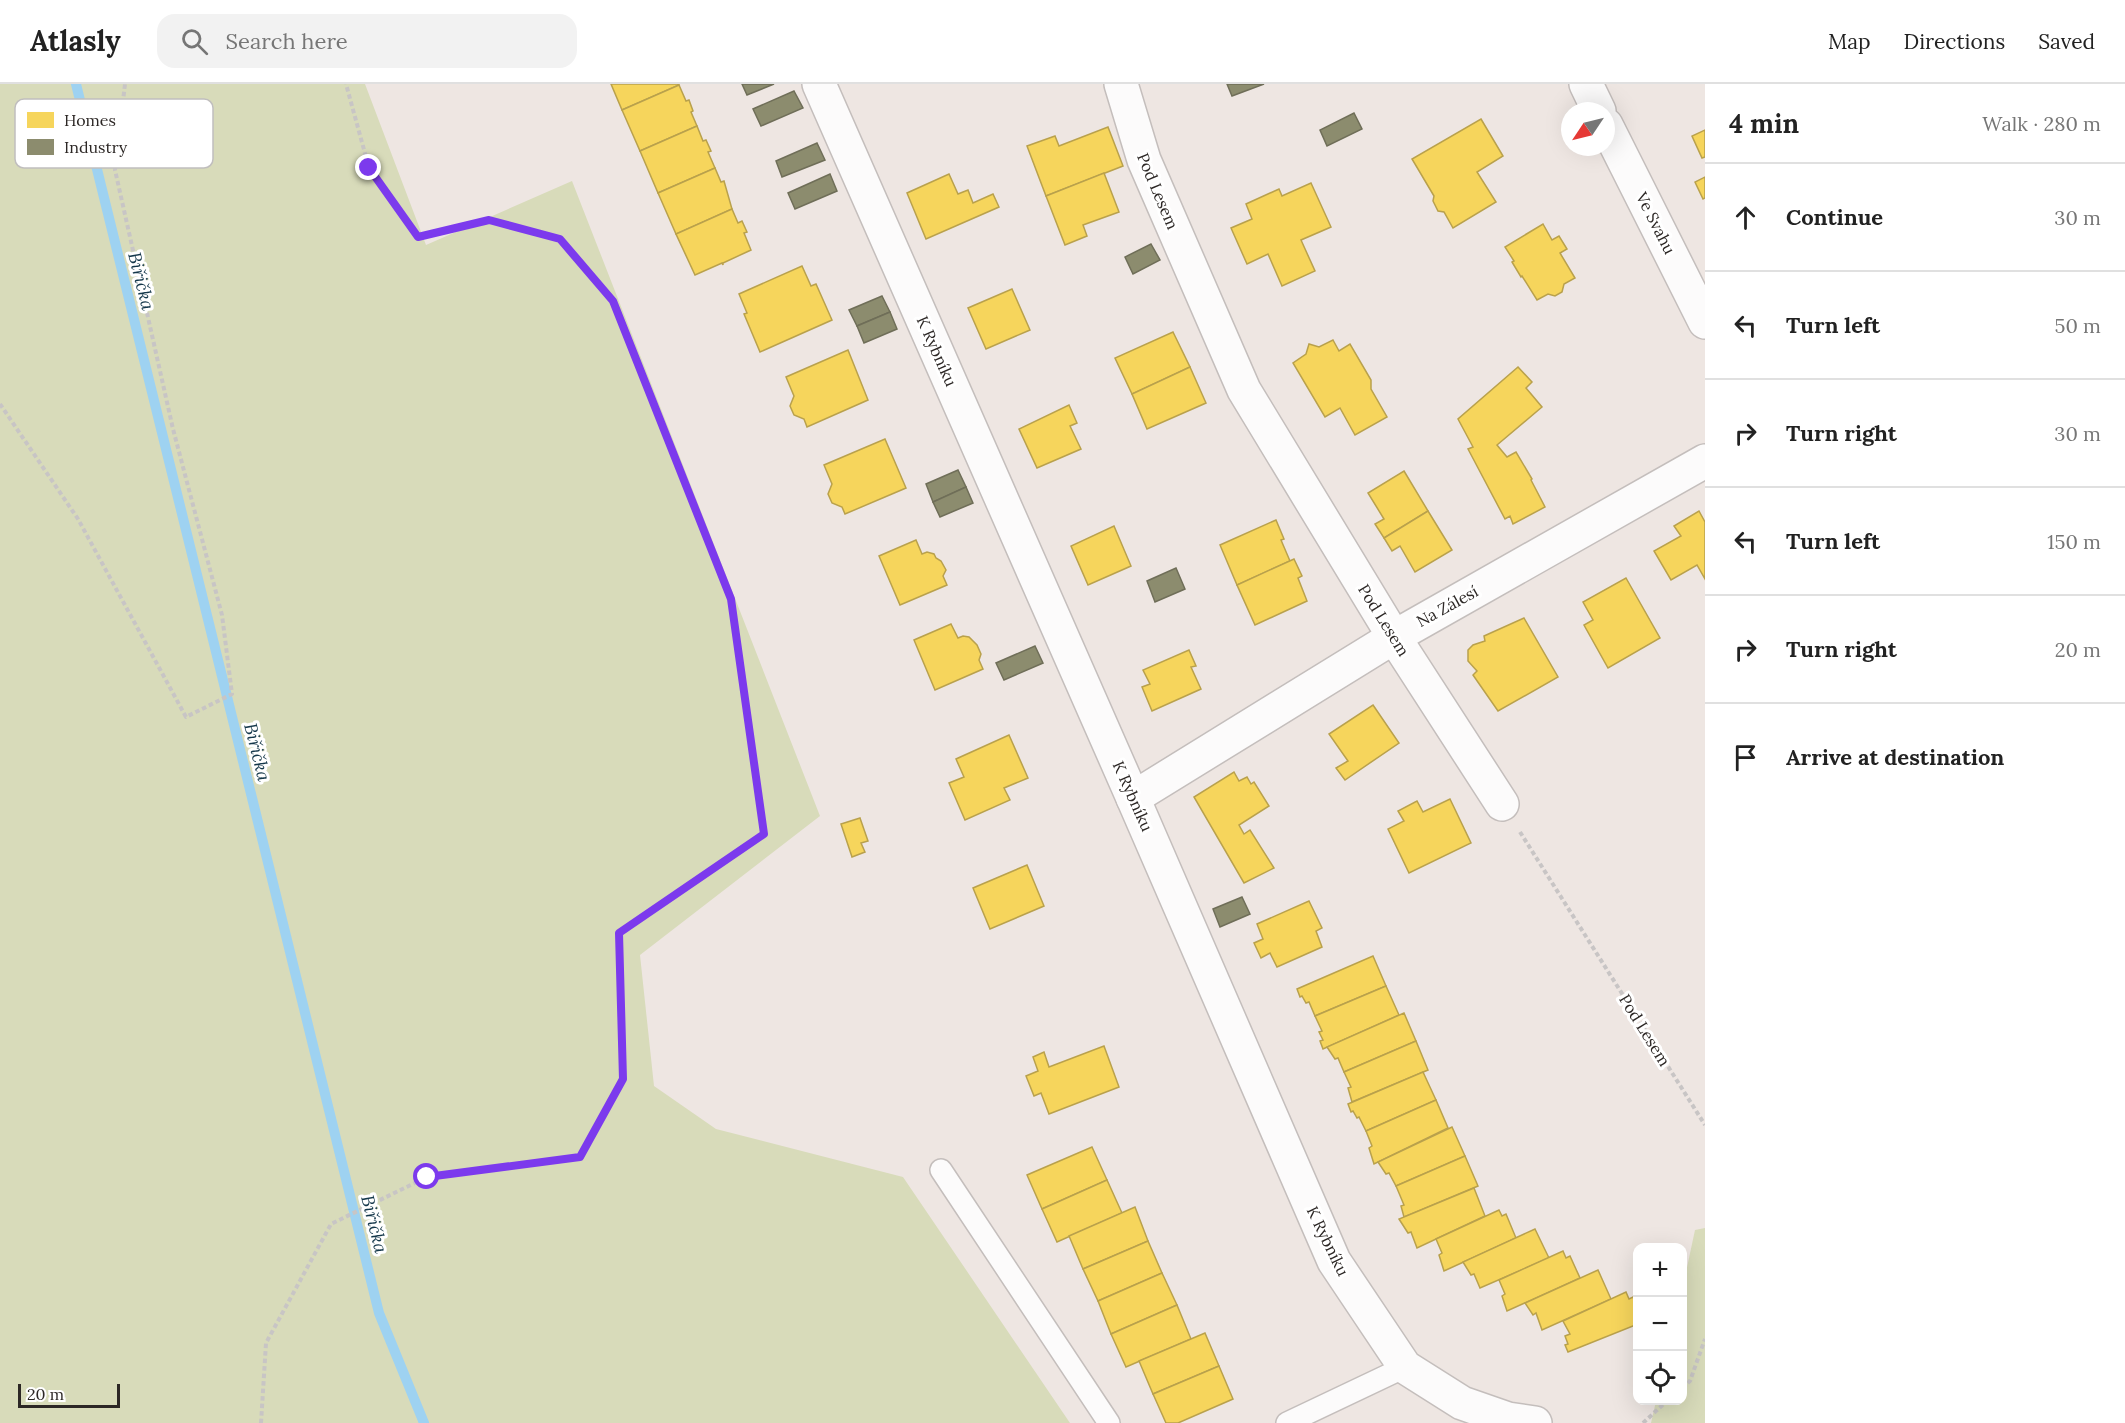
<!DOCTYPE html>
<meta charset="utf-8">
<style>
body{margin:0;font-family:Lora,serif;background:#f2f2f2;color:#222}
.controls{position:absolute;right:18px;bottom:18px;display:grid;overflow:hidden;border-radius:12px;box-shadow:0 6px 24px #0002}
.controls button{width:54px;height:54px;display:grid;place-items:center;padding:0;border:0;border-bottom:2px solid #e0e0e0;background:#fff;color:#222;font:30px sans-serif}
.compass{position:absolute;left:1561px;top:18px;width:54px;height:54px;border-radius:50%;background:#fff;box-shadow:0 6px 24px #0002;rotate:235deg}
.scale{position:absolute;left:18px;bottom:15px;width:102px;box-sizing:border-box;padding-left:6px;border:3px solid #2c2725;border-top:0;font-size:16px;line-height:21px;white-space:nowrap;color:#2c2725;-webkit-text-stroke:4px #fff;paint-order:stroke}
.stop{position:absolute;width:18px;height:18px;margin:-14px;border:4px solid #7c3aed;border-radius:50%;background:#fff}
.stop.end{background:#7c3aed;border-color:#fff;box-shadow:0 2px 6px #0008}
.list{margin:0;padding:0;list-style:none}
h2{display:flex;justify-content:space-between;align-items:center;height:78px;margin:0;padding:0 24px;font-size:26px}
h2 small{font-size:20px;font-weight:400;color:#767676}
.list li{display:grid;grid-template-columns:39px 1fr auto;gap:18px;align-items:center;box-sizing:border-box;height:108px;padding:0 24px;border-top:2px solid #e0e0e0}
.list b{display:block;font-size:22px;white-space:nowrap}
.list em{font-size:20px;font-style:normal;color:#767676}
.icon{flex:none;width:33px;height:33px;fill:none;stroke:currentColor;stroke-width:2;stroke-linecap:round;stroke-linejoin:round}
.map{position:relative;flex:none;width:1705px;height:1339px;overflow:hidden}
header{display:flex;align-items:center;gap:36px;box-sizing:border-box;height:84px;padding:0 30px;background:#fff;border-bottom:2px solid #e0e0e0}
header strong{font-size:28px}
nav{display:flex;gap:33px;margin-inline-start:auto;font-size:21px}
.search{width:420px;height:54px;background:#f2f2f2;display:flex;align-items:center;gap:15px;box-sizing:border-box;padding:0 21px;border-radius:18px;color:#767676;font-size:22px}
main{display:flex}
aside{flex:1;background:#fff}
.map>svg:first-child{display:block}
.green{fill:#d8dbba}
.homes{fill:#f6d55c;stroke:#b9a14c;stroke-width:1.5}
.industry{fill:#8c8c6e;stroke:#6f6e58;stroke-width:1.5}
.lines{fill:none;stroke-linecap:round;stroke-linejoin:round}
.stream{stroke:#9ed2f1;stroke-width:10}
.service-casing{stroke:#c4bebc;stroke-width:24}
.minor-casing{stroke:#c4bebc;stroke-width:36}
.path{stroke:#c8c5c5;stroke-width:4;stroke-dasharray:4.5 3;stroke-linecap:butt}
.service{stroke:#fcfbfb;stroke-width:21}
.minor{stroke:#fcfbfb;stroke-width:33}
.route{stroke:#7c3aed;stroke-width:8}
.labels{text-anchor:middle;stroke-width:6;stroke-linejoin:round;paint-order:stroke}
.street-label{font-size:16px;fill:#2c2725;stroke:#fff}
.water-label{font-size:18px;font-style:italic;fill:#14374a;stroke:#fff}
.key{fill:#fff;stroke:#c0bebe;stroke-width:1.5}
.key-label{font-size:16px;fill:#2c2725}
</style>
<header>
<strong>Atlasly</strong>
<div class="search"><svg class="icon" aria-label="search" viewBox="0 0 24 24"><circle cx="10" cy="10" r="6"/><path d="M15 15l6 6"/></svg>Search here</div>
<nav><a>Map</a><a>Directions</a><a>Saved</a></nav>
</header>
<main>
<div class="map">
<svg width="1705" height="1339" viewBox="0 0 1705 1339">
<rect width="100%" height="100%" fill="#eee6e2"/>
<g class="green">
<polygon points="0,0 365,0 426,161 572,97 820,732 640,871 654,1002 716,1045 903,1093 1070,1339 0,1339"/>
<polygon points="1705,1144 1705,1339 1651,1339 1656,1317 1682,1316 1683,1202 1695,1146"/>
</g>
<g class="homes">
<polygon points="611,0 678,0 679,1 622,26"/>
<polygon points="679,1 686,17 689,16 693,27 691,28 697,42 640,67 622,26"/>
<polygon points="1481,35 1503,72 1477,88 1496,118 1453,144 1444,128 1438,127 1433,117 1434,112 1412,75"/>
<polygon points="697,42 703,57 706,56 711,67 708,68 715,84 658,109 640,67"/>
<polygon points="1108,43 1123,82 1046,112 1027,62 1055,52 1059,62"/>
<polygon points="1705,46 1705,73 1702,74 1692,52"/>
<polygon points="715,84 721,98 724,97 732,125 676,150 658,109"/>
<polygon points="1104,89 1119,128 1083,141 1087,152 1065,161 1046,112"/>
<polygon points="949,90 958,110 968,106 973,119 993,110 999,123 926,155 907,109"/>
<polygon points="1705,93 1705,114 1703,115 1695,98"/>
<polygon points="1311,99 1331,143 1301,156 1315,187 1282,202 1268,170 1247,180 1231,144 1252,135 1246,120 1279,105 1282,112"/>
<polygon points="732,125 738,139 742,137 747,148 744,149 751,166 723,179 723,181 722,179 695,191 676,150"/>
<polygon points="1543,140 1552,156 1559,152 1567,165 1560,169 1575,194 1564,200 1562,208 1555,212 1548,210 1537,216 1522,192 1521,193 1512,178 1514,177 1505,163"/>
<polygon points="802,182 811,202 816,200 832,236 760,268 744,230 747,229 739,210"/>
<polygon points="1012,205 1030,246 986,265 968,224"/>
<polygon points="1173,248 1190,283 1132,310 1115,274"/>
<polygon points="1333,256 1339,267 1350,260 1371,296 1371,305 1387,333 1355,351 1340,324 1325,333 1293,279 1306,270 1309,260 1319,263"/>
<polygon points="848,266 868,316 807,343 804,335 794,331 790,322 794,312 786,293"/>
<polygon points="1190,283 1206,319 1147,345 1132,310"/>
<polygon points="1518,283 1532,298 1526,304 1542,323 1497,361 1507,373 1516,368 1532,395 1531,396 1545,423 1513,440 1510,432 1505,435 1468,365 1473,363 1458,335"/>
<polygon points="1069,321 1077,339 1070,342 1081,365 1037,384 1019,345"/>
<polygon points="885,355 906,404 845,430 842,423 832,419 828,410 832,400 824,381"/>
<polygon points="1404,387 1428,427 1384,454 1375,440 1384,435 1368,409"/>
<polygon points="1428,427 1452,466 1415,488 1400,462 1392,467 1384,454"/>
<polygon points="1699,427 1705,438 1705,495 1697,481 1671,496 1654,467 1681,452 1674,442"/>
<polygon points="1276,436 1284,455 1281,456 1290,477 1237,501 1220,461"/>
<polygon points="1114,442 1131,482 1088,501 1071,462"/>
<polygon points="916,456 922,470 927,468 934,470 936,474 941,477 946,486 943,492 947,501 900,521 879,472"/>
<polygon points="1294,475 1302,492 1298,494 1307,517 1255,541 1237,501"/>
<polygon points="1626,494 1660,554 1608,584 1584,541 1593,536 1583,518"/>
<polygon points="1524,534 1558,593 1498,627 1473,591 1477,587 1468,577 1468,566 1473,561 1485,557 1484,552"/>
<polygon points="951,540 958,554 963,552 969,553 977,561 981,570 979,576 983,585 935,606 914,556"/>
<polygon points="1189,566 1196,582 1191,583 1201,605 1152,627 1142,603 1150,600 1143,586"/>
<polygon points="1373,621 1399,659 1345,696 1336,684 1348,677 1329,650"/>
<polygon points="1009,651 1028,694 1004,704 1010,716 965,736 949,699 964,693 956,675"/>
<polygon points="1234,688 1239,697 1247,693 1251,700 1254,698 1269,722 1239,741 1244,750 1250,746 1274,784 1244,799 1194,713"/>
<polygon points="1450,715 1471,759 1409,789 1388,745 1404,737 1398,727 1417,717 1423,728"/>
<polygon points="860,734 868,757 861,759 865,768 852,773 841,740"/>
<polygon points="1027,781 1044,822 990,845 973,804"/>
<polygon points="1309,817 1322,844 1316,847 1322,863 1277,883 1270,869 1261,874 1254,859 1263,855 1257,840"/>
<polygon points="1373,872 1386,902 1315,932 1309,918 1306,919 1302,912 1300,913 1297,905"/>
<polygon points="1386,902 1399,931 1323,965 1320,957 1323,956 1319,948 1322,947 1315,932"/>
<polygon points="1404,929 1416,957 1344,988 1338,974 1335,975 1327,963"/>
<polygon points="1416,957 1428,986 1352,1018 1348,1004 1351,1003 1344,988"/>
<polygon points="1104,962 1119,1003 1049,1030 1041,1009 1034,1012 1026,992 1038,987 1033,973 1044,968 1049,983"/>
<polygon points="1423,988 1436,1016 1366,1047 1359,1033 1357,1034 1353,1027 1351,1028 1348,1020"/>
<polygon points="1436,1016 1448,1044 1374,1080 1369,1064 1372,1062 1366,1047"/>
<polygon points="1452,1043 1465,1072 1396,1102 1389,1089 1386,1090 1378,1078"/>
<polygon points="1092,1063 1107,1096 1042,1125 1027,1091"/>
<polygon points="1465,1072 1478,1102 1404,1133 1401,1122 1404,1121 1396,1102"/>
<polygon points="1107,1096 1122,1129 1057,1158 1042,1125"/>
<polygon points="1474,1104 1485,1132 1417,1164 1411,1148 1408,1149 1399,1135"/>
<polygon points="1135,1123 1148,1157 1083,1185 1069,1152"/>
<polygon points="1499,1126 1502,1132 1506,1130 1516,1154 1444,1187 1439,1171 1442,1169 1436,1155"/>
<polygon points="1535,1145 1549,1174 1480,1204 1474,1190 1471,1191 1463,1178"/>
<polygon points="1148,1157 1162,1189 1098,1217 1083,1185"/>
<polygon points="1563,1167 1566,1174 1570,1172 1580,1194 1507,1227 1502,1212 1505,1210 1499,1196"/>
<polygon points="1598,1186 1611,1215 1542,1246 1536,1229 1533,1231 1525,1219"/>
<polygon points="1162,1189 1177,1221 1111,1250 1098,1217"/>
<polygon points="1626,1208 1629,1215 1633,1213 1638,1224 1638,1240 1568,1268 1565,1261 1568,1260 1565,1252 1570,1250 1563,1237"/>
<polygon points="1177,1221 1191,1255 1126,1283 1111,1250"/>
<polygon points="1205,1249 1219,1282 1153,1310 1139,1277"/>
<polygon points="1219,1282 1233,1315 1178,1339 1166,1339 1153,1310"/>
</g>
<g class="industry">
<polygon points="742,0 774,0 747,11"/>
<polygon points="1227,0 1264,0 1232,12"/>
<polygon points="794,7 803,24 761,42 753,25"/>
<polygon points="1354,29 1362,45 1327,62 1320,46"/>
<polygon points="817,59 825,76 782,93 776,77"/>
<polygon points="830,90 837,107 795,125 788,109"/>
<polygon points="1151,160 1160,176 1133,190 1125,173"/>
<polygon points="882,212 890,228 857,242 849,226"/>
<polygon points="890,228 897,245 864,259 857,242"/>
<polygon points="958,386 966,403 933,418 926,400"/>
<polygon points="966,403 973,419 940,433 933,418"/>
<polygon points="1176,484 1185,505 1155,518 1147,497"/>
<polygon points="1035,562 1043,579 1004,596 996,579"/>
<polygon points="1242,813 1250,830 1220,843 1213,825"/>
</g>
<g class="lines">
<polyline class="stream" points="76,0 379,1229 424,1339"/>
<g class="service-casing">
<g id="service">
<polyline points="941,1086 1109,1339"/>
<polyline points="1287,1339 1405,1283"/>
</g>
</g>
<g class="minor-casing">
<g id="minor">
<polyline points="819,0 1133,714 1334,1177 1405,1283 1462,1319 1508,1335 1535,1339"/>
<polyline points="1121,0 1144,76 1244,306 1394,553 1502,720"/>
<polyline points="1586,0 1599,27"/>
<polyline points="1606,41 1705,238"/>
<polyline points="1133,714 1394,553 1705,377"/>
</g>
</g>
<g class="path">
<polyline points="0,320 78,435 186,633 232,610 222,531 173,345 115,86 125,0"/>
<polyline points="1520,748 1705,1041"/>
<polyline points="1682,1304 1690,1297 1705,1255"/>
<polyline points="261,1339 266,1259 331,1140 427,1093 580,1073 623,995 619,849 764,750 731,515 613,217 560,155 489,136 418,153 369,84 346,0"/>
<polyline points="1643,1339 1668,1316"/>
</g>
<use href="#service" class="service"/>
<use href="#minor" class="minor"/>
</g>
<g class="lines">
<polyline class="route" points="369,84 418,153 489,136 560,155 613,217 731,515 764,750 619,849 623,995 580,1073 427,1093"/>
</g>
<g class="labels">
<g class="street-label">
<text transform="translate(1158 107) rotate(67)" y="6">Pod Lesem</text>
<text transform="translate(1656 139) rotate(63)" y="6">Ve Svahu</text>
<text transform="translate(937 267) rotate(66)" y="6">K Rybníku</text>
<text transform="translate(1447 522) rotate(-29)" y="6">Na Zálesí</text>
<text transform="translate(1384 536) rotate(58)" y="6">Pod Lesem</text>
<text transform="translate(1133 712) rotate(66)" y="6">K Rybníku</text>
<text transform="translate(1645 946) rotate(58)" y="6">Pod Lesem</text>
<text transform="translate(1328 1157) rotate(64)" y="6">K Rybníku</text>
</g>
<g class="water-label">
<text transform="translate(141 197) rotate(76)" y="6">Biřička</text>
<text transform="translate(257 668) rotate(76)" y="6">Biřička</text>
<text transform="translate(374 1140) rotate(76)" y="6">Biřička</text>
</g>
</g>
<rect x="15" y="15" width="198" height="69" rx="9" class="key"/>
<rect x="27" y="28" width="27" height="16" fill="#f6d55c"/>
<rect x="27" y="55" width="27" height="16" fill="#8c8c6e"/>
<g class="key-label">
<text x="64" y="42">Homes</text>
<text x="64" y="69">Industry</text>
</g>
</svg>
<div class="controls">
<button>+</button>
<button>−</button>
<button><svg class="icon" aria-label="locate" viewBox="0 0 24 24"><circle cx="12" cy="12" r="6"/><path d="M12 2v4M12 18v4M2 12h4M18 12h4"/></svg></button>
</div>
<svg class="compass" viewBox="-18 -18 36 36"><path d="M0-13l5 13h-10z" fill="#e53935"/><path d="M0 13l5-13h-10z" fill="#767676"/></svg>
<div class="scale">20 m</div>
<div class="stop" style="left:427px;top:1093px"></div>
<div class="stop end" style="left:369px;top:84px"></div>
</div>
<aside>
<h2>4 min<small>Walk · 280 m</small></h2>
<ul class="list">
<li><svg class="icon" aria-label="ahead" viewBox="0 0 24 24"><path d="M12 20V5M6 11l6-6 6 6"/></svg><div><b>Continue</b></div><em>30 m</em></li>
<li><svg class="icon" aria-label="left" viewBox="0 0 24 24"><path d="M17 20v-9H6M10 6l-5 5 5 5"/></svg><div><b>Turn left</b></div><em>50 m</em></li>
<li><svg class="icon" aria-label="right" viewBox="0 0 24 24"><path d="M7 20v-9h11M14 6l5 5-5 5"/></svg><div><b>Turn right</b></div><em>30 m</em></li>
<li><svg class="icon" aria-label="left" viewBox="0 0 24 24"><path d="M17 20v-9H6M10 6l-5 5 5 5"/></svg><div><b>Turn left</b></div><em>150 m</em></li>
<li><svg class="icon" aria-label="right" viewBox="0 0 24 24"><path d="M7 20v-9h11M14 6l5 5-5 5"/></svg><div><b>Turn right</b></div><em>20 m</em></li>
<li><svg class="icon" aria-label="arrive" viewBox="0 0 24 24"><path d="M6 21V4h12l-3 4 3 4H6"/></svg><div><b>Arrive at destination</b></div></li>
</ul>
</aside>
</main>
